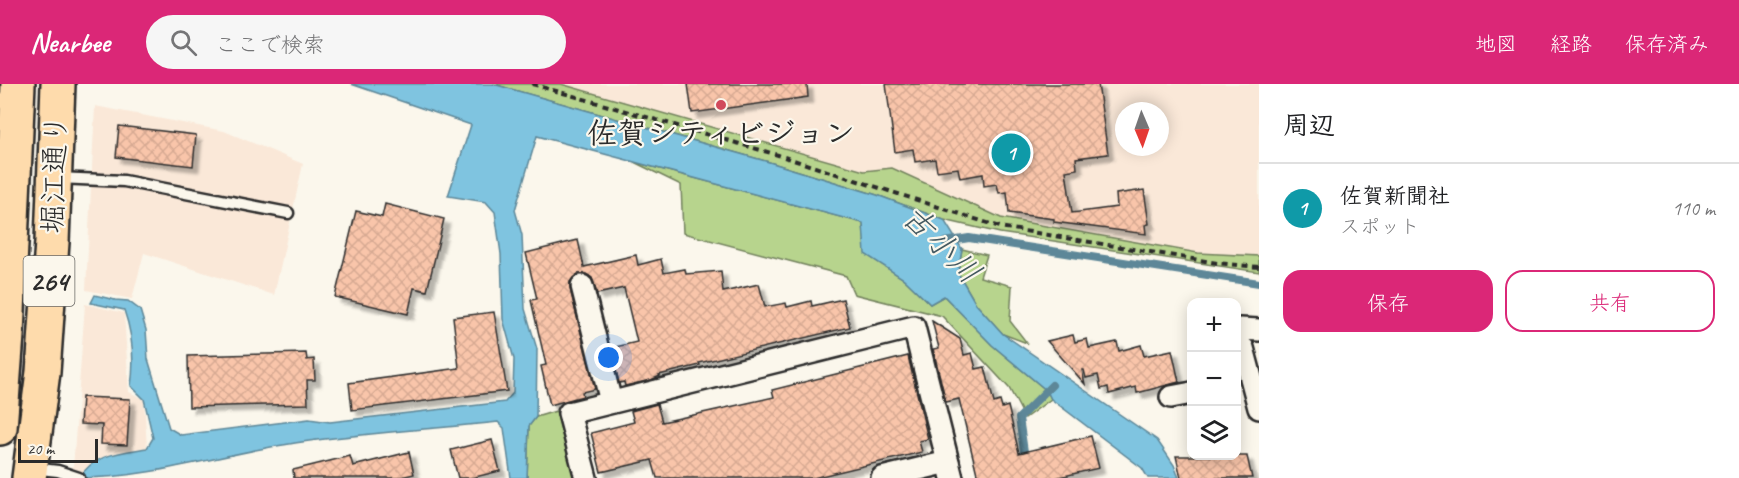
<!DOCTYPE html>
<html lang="ja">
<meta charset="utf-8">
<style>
body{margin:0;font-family:Caveat,"Klee One",sans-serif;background:#f6f6f6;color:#202124}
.controls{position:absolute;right:18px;bottom:18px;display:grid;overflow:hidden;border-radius:12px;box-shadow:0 3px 15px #0003}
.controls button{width:54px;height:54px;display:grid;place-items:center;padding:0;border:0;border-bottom:2px solid #e0e0e0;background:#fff;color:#202124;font:30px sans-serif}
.compass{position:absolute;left:1115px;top:18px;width:54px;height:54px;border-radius:50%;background:#fff;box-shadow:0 3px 15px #0003;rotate:178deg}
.scale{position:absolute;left:18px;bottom:15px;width:80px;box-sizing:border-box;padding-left:6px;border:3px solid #2b2b2b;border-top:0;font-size:16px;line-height:21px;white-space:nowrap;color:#2b2b2b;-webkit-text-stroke:4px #fbf7ec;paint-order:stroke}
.you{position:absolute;left:609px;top:274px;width:21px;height:21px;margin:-15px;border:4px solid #fff;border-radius:50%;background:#1a73e8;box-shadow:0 0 0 9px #1a73e833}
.badge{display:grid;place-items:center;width:39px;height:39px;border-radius:50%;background:#db2777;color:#fff;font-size:20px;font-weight:700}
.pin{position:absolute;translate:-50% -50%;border:3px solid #fff;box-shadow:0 2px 6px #0006}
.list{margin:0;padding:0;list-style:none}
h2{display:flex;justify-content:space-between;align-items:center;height:78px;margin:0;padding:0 24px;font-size:26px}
h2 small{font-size:20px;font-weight:400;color:#757577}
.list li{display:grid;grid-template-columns:39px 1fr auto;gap:18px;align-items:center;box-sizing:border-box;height:90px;padding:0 24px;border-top:2px solid #e0e0e0}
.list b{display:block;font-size:22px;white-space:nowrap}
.list p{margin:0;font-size:20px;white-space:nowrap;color:#757577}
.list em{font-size:20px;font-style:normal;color:#757577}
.actions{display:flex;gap:12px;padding:18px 24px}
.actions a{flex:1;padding:14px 0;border:2px solid #db2777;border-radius:18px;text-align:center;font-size:21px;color:#db2777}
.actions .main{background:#db2777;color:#fff}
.icon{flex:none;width:33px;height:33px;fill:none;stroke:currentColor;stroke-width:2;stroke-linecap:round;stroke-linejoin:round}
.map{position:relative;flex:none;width:1259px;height:394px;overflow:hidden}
header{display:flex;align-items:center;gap:36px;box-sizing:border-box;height:84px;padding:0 30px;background:#db2777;color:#fff}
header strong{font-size:28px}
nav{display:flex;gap:33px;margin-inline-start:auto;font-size:21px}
.search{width:420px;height:54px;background:#f6f6f6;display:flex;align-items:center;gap:15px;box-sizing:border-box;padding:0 21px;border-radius:33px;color:#757577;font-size:22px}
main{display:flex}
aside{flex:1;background:#fff}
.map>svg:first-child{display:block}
.built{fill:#fae8d8;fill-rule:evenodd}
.green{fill:#b7d48d;stroke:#71805c;stroke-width:1.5}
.water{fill:#7fc4e0;stroke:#5d8798;stroke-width:1.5}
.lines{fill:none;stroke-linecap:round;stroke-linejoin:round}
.stream{stroke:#5d8798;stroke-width:8}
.building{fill:url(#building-cross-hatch);stroke:#2b2b2b;stroke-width:1.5;filter:url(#shadow)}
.service-casing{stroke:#2b2b2b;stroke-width:15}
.minor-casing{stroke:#2b2b2b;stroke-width:26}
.trunk-casing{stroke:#2b2b2b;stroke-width:38}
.path{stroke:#2b2b2b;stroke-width:4;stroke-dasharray:6 4.5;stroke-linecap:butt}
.service{stroke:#fbf7ec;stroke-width:10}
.minor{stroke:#fbf7ec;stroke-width:21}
.trunk{stroke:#fedbac;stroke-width:33}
.poi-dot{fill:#d1495b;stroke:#fbf7ec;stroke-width:2}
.labels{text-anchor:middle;stroke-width:4.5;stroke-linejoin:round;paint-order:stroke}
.shield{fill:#fbf7ec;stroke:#696865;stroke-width:1.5}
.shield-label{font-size:28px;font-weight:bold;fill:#2b2b2b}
.poi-label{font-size:30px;font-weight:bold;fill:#2b2b2b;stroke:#fbf7ec}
.street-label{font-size:30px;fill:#2b2b2b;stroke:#fbf7ec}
.water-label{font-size:32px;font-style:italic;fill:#445961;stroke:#fbf7ec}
</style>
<header>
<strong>Nearbee</strong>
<div class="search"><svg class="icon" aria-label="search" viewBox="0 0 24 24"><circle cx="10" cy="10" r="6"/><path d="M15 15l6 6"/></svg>ここで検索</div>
<nav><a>地図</a><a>経路</a><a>保存済み</a></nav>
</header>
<main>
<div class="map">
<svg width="1259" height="394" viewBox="0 0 1259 394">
<defs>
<pattern id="building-cross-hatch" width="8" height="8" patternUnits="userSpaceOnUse" patternTransform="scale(1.5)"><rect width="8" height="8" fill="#f9c5aa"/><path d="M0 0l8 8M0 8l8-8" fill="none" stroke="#d6a992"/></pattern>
<filter id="shadow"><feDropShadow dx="5.5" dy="5.5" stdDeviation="1.5" flood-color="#0004"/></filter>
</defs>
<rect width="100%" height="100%" fill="#fbf7ec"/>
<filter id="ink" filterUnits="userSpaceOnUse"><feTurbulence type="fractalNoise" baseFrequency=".0167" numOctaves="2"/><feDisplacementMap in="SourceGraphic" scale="12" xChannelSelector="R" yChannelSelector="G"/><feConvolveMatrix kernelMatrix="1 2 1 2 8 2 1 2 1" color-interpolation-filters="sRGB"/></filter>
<g filter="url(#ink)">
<g class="built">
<path d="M561 0H1259V172L1198 169 1001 134 892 84 864 87ZM1124 27H1160V63H1124Z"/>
<polygon points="95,22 224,47 303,80 274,211 144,169 132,215 86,206"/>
<polygon points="85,220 124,229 129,308 144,315 147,364 113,370 91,380 83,388 73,384"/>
</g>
<g class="green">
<polygon points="493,0 561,0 864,87 892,84 1001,134 1198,169 1259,172 1259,188 1000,149 944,136 877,111 769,78"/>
<polygon points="634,78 863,139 866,170 904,195 930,220 944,212 992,261 1047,307 1051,315 1025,334 1009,304 942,232 854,210 846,192 683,149 681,101"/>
<polygon points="962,165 987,171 980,193 1012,202 1010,237 1027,259 1003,250 976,220 958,189"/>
<polygon points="556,327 574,394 527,394 529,342 536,333"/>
</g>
<path class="water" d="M351 0H493L769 78 877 111 944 136 962 165 958 189 976 220 1003 250 1157 356 1174 381 1179 394H1148L1142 384 1051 315 1047 307 992 261 944 212 930 220 904 195 865 170 863 139 537 52 515 126 522 151 525 225 537 265 536 333 529 342 527 394H511L504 344 498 338C433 345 367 349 302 358 227 368 156 394 80 394 91 370 124 368 147 364L153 354 144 315 131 302C135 275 133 252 124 226L91 219 95 211 115 216 128 217 140 226 146 246 148 275 169 344 181 351 309 335 330 338 505 318 513 309 514 275 503 235 501 170 495 128 486 118 448 112 471 41Z"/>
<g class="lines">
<g class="stream">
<polyline points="945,158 969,154 1259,199"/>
<polyline points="1028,394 1019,334 1052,301"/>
</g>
</g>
<g class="building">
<polygon points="688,0 807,0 808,13 692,29"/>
<polygon points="886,0 1098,0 1108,70 1076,74 1077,85 1066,87 1072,129 1117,123 1116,110 1144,106 1149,140 1145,141 1146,150 1054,138 1054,135 1009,129 1007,108 999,109 997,100 984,102 983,90 960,94 958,84 937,87 935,75 915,78 913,65 895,68"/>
<polygon points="119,42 196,51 193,82 116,73"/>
<polygon points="385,120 444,135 427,207 414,204 408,230 335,213 356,127 382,133"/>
<polygon points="578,156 584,183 636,171 638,181 661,175 664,189 685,185 686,190 721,187 723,208 759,200 765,223 786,219 787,223 811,217 812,222 843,215 850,243 699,279 700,281 659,291 660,292 651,296 625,302 624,298 619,299 611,264 637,258 624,204 597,210 592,194 586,190 578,190 570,198 570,205 595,305 582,308 583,312 550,321 541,282 546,281 531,216 537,215 526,169"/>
<polygon points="494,228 507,307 352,326 349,299 459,284 453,233"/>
<polygon points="932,237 960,255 964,271 972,269 976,285 985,283 994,319 1000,317 1002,324 1008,322 1019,369 1091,352 1099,384 1055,394 978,394 959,315 946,318 933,265 939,264"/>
<polygon points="1073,251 1075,258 1087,255 1089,264 1117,258 1119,267 1141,261 1144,272 1172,266 1179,298 1137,309 1136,303 1109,310 1108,303 1101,305 1098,291 1086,294 1084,286 1082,286 1085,300 1047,257"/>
<polygon points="306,269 307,276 314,275 315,296 307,296 308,320 189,323 188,272"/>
<polygon points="908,272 928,355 919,357 922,368 813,394 657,394 652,376 601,388 591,349 634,338 631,327 657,320 662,338 774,313 772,306"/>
<polygon points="82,313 130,315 127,361 101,360 102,341 80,340"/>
<polygon points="492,356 500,387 471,394 458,394 451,366"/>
<polygon points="409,368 414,390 397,394 294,394 293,386 350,372 353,382"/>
<polygon points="1176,372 1247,372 1252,394 1181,394"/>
</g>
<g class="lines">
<g class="service-casing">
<g id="service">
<polyline points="58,94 124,97 288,129"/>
<polyline points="32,384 58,387 79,394"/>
</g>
</g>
<g class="minor-casing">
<g id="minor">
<polyline points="582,202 611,318"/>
<polyline points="1240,245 1259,246"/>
<polyline points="1243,264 1259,324"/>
<polyline points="1171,313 1192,309"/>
<polyline points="586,394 569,329 914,243 952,394"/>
<polyline points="882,394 948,378"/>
</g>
</g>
<g class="trunk-casing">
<g id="trunk">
<polyline points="0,344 7,251 18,0"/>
<polyline points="29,394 43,288 52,158 58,0"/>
</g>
</g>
<polyline class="path" points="532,0 778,71 1000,143 1217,179 1259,183"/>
<use href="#service" class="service"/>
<use href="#minor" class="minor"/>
<use href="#trunk" class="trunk"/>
</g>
</g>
<circle class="poi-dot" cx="721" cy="21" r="6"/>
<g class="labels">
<rect class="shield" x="23.5" y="172" width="51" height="50" rx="4.5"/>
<g class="shield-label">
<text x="49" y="207">264</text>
</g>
<g class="poi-label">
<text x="721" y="59">佐賀シティビジョン</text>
</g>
<g class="street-label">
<text transform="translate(54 90) rotate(-88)" y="10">堀江通り</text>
</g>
<g class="water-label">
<text transform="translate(942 160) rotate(45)" y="11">古小川</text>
</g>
</g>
</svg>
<div class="controls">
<button>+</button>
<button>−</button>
<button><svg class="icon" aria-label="layers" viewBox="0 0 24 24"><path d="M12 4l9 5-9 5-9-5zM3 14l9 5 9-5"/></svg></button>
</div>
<svg class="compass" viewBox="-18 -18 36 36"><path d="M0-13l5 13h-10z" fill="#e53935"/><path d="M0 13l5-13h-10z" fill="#757577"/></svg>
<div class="scale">20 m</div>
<div class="you"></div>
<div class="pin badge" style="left:1011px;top:69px;background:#0f9aa8">1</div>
</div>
<aside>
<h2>周辺<small></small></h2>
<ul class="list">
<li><span class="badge" style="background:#0f9aa8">1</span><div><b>佐賀新聞社</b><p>スポット</p></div><em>110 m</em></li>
</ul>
<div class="actions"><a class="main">保存</a><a>共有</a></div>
</aside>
</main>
